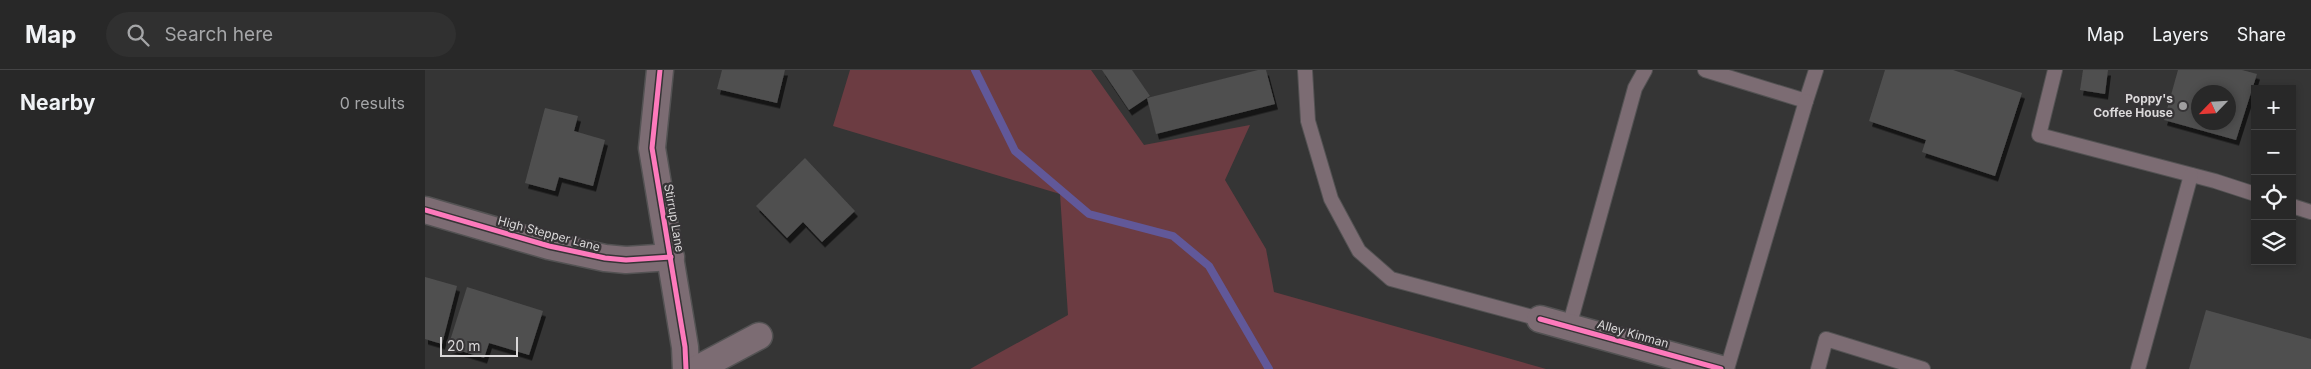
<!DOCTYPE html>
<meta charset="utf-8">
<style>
body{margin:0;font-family:Inter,sans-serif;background:#303030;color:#f1f3f6}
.controls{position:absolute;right:15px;top:15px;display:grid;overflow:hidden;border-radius:0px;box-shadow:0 2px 8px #0003}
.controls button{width:45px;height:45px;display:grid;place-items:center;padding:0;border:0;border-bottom:1px solid #444445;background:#282828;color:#f1f3f6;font:25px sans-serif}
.compass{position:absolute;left:1766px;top:15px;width:45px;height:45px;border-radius:50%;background:#282828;box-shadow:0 2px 8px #0003;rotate:245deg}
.scale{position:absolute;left:15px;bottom:12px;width:78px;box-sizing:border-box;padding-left:5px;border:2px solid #dad8d9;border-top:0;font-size:14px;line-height:18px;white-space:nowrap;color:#dad8d9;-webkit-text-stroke:4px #363436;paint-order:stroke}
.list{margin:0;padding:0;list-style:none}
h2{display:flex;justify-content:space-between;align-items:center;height:65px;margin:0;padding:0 20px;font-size:21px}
h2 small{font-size:16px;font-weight:400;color:#a5a6a8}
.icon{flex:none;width:28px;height:28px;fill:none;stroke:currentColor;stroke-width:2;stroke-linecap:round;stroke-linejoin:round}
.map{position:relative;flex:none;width:1886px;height:299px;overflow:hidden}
header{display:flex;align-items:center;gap:30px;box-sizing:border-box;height:70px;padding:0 25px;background:#282828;border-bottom:1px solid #444445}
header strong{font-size:24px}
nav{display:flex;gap:28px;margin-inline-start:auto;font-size:18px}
.search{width:350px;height:45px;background:#303030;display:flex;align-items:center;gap:12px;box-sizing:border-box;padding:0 18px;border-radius:28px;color:#a5a6a8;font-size:19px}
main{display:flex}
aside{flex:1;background:#282828}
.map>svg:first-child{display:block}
.green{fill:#6c3c42}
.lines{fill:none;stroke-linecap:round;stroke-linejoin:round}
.stream{stroke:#615899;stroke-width:8}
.building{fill:#4f4f4f;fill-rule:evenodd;filter:url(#shadow)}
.lane-casing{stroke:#535253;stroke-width:16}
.street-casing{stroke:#535253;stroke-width:29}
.lane{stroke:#7c6c73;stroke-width:14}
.street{stroke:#7c6c73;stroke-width:26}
.cycleway-casing{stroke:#363436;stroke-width:8}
.cycleway{stroke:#fd7abc;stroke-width:5}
.poi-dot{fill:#a09fa0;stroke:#363436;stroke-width:2}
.labels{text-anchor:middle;stroke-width:4.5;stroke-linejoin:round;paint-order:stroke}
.poi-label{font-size:12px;font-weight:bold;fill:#dad8d9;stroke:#363436;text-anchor:end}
.street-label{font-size:12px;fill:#dad8d9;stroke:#363436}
</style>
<header>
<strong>Map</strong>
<div class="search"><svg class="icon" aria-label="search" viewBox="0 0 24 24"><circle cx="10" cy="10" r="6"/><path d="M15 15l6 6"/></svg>Search here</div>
<nav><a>Map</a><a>Layers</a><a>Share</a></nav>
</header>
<main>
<aside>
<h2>Nearby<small>0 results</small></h2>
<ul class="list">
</ul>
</aside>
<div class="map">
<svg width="1886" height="299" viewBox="0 0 1886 299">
<defs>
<filter id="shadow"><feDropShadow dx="3" dy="5.5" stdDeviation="0" flood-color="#0009"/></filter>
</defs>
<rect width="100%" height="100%" fill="#353535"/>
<polygon class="green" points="425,0 666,0 719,75 825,55 800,110 841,179 849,222 1121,299 545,299 643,245 635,124 408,56"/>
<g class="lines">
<polyline class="stream" points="550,0 590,81 664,144 748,166 784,196 844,299"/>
</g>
<g class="building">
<polygon points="297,0 360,0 352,33 292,19"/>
<polygon points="677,0 707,0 725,26 704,40"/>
<polygon points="833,0 841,0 850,34 731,64 722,28"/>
<polygon points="1460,0 1528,0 1597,23 1570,106 1497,82 1501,70 1444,51"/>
<polygon points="1658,0 1683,0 1680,24 1655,20"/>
<path d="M1753 0H1817L1832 4 1811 70 1739 50ZM1774 22H1804V52H1774Z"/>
<polygon points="120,38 153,46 149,61 180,70 168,116 134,107 130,121 100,113"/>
<polygon points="380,88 430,141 397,172 378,152 362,168 331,136"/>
<polygon points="0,207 32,216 17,274 0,269"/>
<polygon points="42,217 118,241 104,285 64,273 59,288 23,277"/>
<polygon points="1781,240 1886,269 1886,299 1764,299"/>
</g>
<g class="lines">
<g class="lane-casing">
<g id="lane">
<polyline points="880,0 883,51 906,129 934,181 966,209 1115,249"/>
<polyline points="1280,0 1381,31 1391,0"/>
<polyline points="1630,0 1614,65 1790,111 1830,124"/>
<polyline points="1867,136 1886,142"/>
<polyline points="1144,257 1210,18 1220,0"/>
<polyline points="1302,299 1381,31"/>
<polyline points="1393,299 1401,269 1498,299"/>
<polyline points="1713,299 1766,105"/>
</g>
</g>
<g class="street-casing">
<g id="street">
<polyline points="235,0 227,78 260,277 261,299"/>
<polyline points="0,140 124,176 180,188 201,190 246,187"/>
<polyline points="1115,249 1296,299"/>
<polyline points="272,299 334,266"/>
</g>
</g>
<use href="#lane" class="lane"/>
<use href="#street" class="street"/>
<g class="cycleway-casing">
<g id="cycleway">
<polyline points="235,0 227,78 260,277 261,299"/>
<polyline points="0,140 124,176 180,188 201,190 246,187"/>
<polyline points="1115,249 1296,299"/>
</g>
</g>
<use href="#cycleway" class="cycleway"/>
</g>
<circle class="poi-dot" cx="1758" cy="36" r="5"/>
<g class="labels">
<g class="poi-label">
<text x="1748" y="33">Poppy's<tspan x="1748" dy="14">Coffee House</tspan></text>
</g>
<g class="street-label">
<text transform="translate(249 148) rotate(80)" y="4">Stirrup Lane</text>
<text transform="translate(124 164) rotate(15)" y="4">High Stepper Lane</text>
<text transform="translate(1208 264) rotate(16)" y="4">Alley Kinman</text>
</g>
</g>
</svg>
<div class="controls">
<button>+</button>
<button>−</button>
<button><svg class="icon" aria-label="locate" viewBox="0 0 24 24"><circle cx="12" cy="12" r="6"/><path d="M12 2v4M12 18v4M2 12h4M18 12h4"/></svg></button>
<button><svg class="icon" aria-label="layers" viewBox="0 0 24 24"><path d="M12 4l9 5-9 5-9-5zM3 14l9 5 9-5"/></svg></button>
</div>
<svg class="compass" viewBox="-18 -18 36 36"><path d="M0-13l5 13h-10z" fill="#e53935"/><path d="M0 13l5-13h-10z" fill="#a5a6a8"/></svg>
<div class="scale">20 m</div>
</div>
</main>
